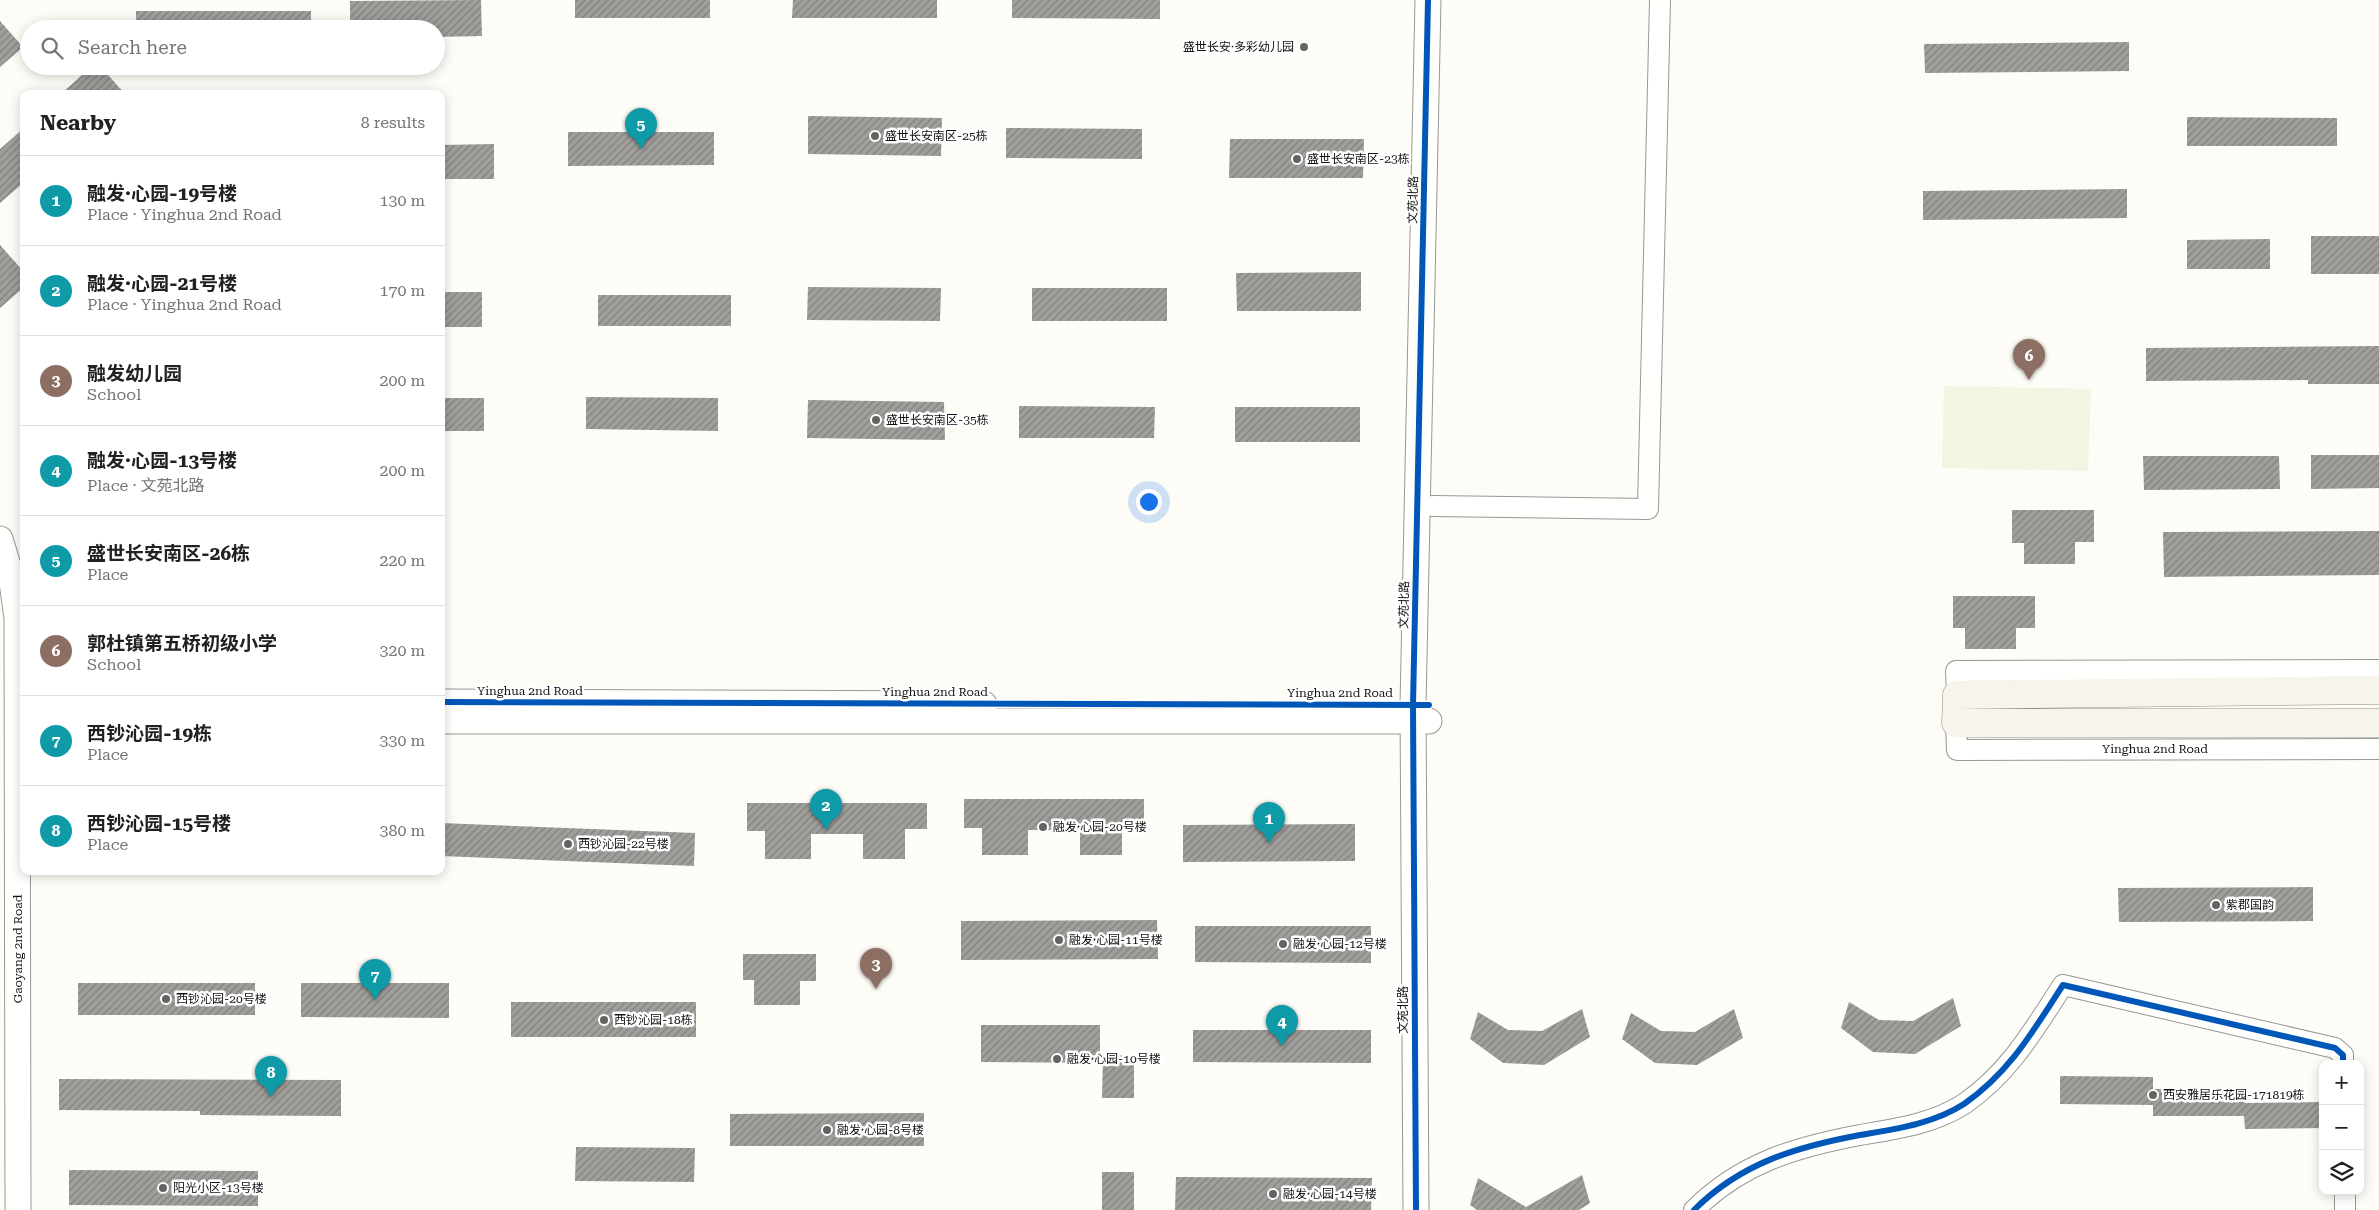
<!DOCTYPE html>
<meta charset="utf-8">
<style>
body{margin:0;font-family:"Roboto Serif","Noto Sans SC",serif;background:#f6f6f6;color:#202124}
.controls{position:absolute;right:15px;bottom:15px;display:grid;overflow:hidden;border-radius:10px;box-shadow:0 2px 12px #0003}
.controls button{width:45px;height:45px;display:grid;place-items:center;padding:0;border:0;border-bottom:1px solid #e0e0e0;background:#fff;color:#202124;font:25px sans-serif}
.you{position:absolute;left:1148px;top:501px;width:18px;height:18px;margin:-12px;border:4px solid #fff;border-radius:50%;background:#1a73e8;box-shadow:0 0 0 8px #1a73e833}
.badge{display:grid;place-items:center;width:32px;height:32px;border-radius:50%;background:#646362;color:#fff;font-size:16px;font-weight:700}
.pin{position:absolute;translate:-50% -41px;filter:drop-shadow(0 1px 2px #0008)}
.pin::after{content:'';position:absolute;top:26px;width:18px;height:15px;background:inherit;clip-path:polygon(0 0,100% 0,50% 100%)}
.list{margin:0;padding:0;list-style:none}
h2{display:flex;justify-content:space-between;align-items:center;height:65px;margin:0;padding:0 20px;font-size:21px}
h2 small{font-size:16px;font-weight:400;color:#757577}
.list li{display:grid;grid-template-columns:32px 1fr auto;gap:15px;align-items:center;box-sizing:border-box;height:90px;padding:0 20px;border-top:1px solid #e0e0e0}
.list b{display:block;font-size:19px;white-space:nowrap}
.list p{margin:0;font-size:16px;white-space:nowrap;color:#757577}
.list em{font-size:16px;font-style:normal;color:#757577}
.icon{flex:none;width:28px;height:28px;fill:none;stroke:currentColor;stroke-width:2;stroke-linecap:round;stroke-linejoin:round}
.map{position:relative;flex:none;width:2379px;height:1210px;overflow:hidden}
.search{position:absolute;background:#fff;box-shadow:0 2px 12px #0003;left:20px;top:20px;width:425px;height:55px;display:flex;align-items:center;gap:12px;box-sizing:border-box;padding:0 18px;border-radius:28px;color:#757577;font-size:19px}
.panel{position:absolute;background:#fff;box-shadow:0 2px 12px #0003;left:20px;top:90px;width:425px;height:785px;border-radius:10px}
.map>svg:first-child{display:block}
.pitch{fill:#f0f6e1}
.building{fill:url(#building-hatch)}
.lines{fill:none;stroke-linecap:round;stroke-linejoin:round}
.minor-casing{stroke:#979795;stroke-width:22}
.tertiary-casing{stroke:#979795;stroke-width:27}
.secondary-casing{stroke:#8e8d8b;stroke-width:29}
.minor{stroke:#fffffe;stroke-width:20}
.tertiary{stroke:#fffffe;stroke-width:25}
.secondary{stroke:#f6f4eb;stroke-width:28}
.cycleway-casing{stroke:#fff;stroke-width:9}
.cycleway{stroke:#0057b8;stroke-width:6}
.poi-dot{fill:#646362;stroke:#fff;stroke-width:2}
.labels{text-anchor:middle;stroke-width:5;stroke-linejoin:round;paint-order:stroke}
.poi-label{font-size:12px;fill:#111;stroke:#fff;text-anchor:start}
.street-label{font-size:12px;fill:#111;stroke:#fff}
</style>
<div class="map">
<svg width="2379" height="1210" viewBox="0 0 2379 1210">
<defs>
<pattern id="building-hatch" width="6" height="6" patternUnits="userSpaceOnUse" patternTransform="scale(1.25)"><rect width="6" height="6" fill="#a19f9c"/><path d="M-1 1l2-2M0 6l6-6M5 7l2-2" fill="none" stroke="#82807e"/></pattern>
</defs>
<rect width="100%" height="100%" fill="#fdfcf7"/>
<polygon class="pitch" points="1944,386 2091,389 2088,471 1942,468"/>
<g class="building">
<polygon points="481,0 482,36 436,37 436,29 350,29 350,1"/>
<rect x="575" y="0" width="135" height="18"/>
<polygon points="793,0 937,0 937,18 792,18"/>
<polygon points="1012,0 1160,0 1160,19 1012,18"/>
<rect x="136" y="11" width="175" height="18"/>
<polygon points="0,21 23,47 0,67"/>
<polygon points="2129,42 2129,71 1925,73 1924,44"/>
<polygon points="92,66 100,66 125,94 61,94"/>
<polygon points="808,116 942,118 941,156 808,154"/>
<polygon points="2187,117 2337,118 2337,146 2187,146"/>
<polygon points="24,128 24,182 0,203 0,149"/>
<polygon points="1006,128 1142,129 1142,159 1006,158"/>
<polygon points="568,132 714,132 714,165 568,166"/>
<polygon points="1230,139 1364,139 1363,178 1229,178"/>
<polygon points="494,144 494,179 441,179 441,145"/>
<polygon points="2127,189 2127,218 1923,220 1923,191"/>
<rect x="2311" y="236" width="68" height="38"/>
<polygon points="2270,239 2270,269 2187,269 2187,240"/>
<polygon points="0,245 24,272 24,287 0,308"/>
<polygon points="1361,272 1361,311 1237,311 1236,273"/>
<polygon points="808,287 941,288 940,321 807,320"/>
<rect x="1032" y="288" width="135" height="33"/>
<rect x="441" y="292" width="41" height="35"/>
<rect x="598" y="295" width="133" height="31"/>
<polygon points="2379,346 2379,384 2308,384 2308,380 2146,381 2146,348"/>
<polygon points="586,397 718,398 718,431 586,429"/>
<rect x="441" y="398" width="43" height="33"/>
<polygon points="808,400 944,402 945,440 807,438"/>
<polygon points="1019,406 1155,407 1154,438 1019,438"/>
<rect x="1235" y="407" width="125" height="35"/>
<polygon points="2311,455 2379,455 2379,488 2311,489"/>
<polygon points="2143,456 2279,456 2280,489 2144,490"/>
<polygon points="2012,510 2094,510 2094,542 2075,542 2075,564 2024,564 2024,543 2012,543"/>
<polygon points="2379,531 2379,575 2164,577 2163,532"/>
<polygon points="1953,596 2035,596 2035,628 2016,628 2016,649 1965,649 1965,628 1953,628"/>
<polygon points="964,799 1144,799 1144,826 1122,826 1122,855 1080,855 1080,830 1028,830 1028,855 982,855 982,828 964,828"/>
<polygon points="747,803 927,803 927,829 905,829 905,859 863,859 863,834 811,834 811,859 765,859 765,831 747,831"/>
<polygon points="441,823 695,833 694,866 441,856"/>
<polygon points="1355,824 1355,861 1183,862 1183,825"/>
<polygon points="2313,887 2313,921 2119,922 2118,888"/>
<polygon points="1157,920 1158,959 961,960 961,921"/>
<polygon points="1195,926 1371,926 1371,963 1195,962"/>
<polygon points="743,954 816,954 816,981 800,981 800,1005 754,1005 754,980 743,980"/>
<rect x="78" y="983" width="177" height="32"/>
<polygon points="301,983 449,983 449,1018 301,1017"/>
<polygon points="1953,998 1961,1026 1915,1054 1873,1052 1841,1028 1849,1002 1879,1020 1913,1021"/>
<rect x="511" y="1002" width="185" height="35"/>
<polygon points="1582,1009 1590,1037 1544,1065 1503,1063 1470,1039 1478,1012 1508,1030 1542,1031"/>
<polygon points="1734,1009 1743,1038 1697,1065 1655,1063 1622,1039 1631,1013 1661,1031 1695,1032"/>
<polygon points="981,1025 1100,1025 1100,1063 981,1062"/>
<polygon points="1193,1030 1371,1030 1371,1063 1193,1062"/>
<polygon points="1103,1055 1134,1056 1134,1098 1102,1098"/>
<polygon points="2060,1076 2153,1077 2153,1089 2246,1088 2246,1103 2323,1102 2323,1128 2245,1129 2244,1116 2153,1116 2153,1105 2060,1104"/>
<polygon points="59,1079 341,1080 341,1116 200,1115 200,1111 59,1110"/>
<polygon points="924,1113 924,1146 730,1146 730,1114"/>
<polygon points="576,1147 695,1148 694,1182 575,1181"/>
<polygon points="69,1170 258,1171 258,1206 69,1205"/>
<rect x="1102" y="1172" width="32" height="38"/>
<polygon points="1582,1175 1590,1203 1579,1210 1477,1210 1470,1205 1478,1178 1526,1207"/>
<polygon points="1176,1177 1372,1178 1371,1210 1175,1210"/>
</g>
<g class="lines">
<g class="minor-casing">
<g id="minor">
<polyline points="1432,506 1648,509 1660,0"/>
<polyline points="1957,695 1956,671 2379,670"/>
<polyline points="1956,723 1957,750 2379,749"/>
<polyline points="2345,1191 2345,1210"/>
<path d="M1694 1210C1741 1163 1796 1147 1860 1135 1895 1129 1933 1124 1964 1104 2010 1072 2033 1031 2063 985L2335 1048 2343 1055V1064"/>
</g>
</g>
<g class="tertiary-casing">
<g id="tertiary">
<polyline points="0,539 11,575 17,618 18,1210"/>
<polyline points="441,702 984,704"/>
<polyline points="441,721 1429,721"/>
<polyline points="1416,1210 1413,705 1428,0"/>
</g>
</g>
<g class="secondary-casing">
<polyline id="secondary" points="2379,690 1957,695 1956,723 2379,723"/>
</g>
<use href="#minor" class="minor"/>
<use href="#tertiary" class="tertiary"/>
<use href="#secondary" class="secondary"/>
<g class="cycleway-casing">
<g id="cycleway">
<polyline points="441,702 1429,705"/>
<polyline points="1416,1210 1413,705 1428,0"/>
<path d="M1694 1210C1741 1163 1796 1147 1860 1135 1895 1129 1933 1124 1964 1104 2010 1072 2033 1031 2063 985L2335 1048 2343 1055V1064"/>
</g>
</g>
<use href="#cycleway" class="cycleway"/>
</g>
<g class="poi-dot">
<circle cx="1304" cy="47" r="5"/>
<circle cx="875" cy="136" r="5"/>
<circle cx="1297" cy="159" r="5"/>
<circle cx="876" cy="420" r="5"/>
<circle cx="1043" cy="827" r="5"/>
<circle cx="568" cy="844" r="5"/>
<circle cx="2216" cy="905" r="5"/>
<circle cx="1059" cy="940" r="5"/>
<circle cx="1283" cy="944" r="5"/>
<circle cx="166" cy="999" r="5"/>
<circle cx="604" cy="1020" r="5"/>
<circle cx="1057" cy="1059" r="5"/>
<circle cx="2153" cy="1095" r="5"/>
<circle cx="827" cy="1130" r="5"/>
<circle cx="163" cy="1188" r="5"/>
<circle cx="1273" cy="1194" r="5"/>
</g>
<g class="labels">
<g class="poi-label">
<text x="1294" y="51" text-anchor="end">盛世长安·多彩幼儿园</text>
<text x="885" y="140">盛世长安南区-25栋</text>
<text x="1307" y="163">盛世长安南区-23栋</text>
<text x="886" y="424">盛世长安南区-35栋</text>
<text x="1053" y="831">融发·心园-20号楼</text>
<text x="578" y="848">西钞沁园-22号楼</text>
<text x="2226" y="909">紫郡国韵</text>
<text x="1069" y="944">融发·心园-11号楼</text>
<text x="1293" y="948">融发·心园-12号楼</text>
<text x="176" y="1003">西钞沁园-20号楼</text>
<text x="614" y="1024">西钞沁园-18栋</text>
<text x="1067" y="1063">融发·心园-10号楼</text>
<text x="2163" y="1099">西安雅居乐花园-171819栋</text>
<text x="837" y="1134">融发·心园-8号楼</text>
<text x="173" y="1192">阳光小区-13号楼</text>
<text x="1283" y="1198">融发·心园-14号楼</text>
</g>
<g class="street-label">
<text transform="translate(1413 200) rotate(-89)" y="4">文苑北路</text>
<text transform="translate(1404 605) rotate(-89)" y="4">文苑北路</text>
<text x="530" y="695">Yinghua 2nd Road</text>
<text x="935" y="696">Yinghua 2nd Road</text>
<text x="1340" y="697">Yinghua 2nd Road</text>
<text x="2155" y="753">Yinghua 2nd Road</text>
<text transform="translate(18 949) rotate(-90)" y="4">Gaoyang 2nd Road</text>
<text transform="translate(1403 1010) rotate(-90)" y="4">文苑北路</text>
</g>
</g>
</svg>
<div class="controls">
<button>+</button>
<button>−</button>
<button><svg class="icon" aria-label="layers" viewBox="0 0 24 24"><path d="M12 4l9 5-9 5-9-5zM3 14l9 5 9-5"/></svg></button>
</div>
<div class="you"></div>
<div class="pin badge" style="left:1269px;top:843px;background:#0f9aa8">1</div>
<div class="pin badge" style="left:826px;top:830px;background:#0f9aa8">2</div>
<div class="pin badge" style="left:876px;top:989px;background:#8d6e63">3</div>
<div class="pin badge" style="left:1282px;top:1046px;background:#0f9aa8">4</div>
<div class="pin badge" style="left:641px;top:149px;background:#0f9aa8">5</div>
<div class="pin badge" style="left:2029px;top:380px;background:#8d6e63">6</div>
<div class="pin badge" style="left:375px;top:1000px;background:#0f9aa8">7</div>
<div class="pin badge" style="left:271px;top:1097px;background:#0f9aa8">8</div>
<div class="search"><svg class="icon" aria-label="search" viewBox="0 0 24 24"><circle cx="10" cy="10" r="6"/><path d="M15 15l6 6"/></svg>Search here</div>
<section class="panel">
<h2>Nearby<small>8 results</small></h2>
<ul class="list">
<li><span class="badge" style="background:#0f9aa8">1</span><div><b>融发·心园-19号楼</b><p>Place · Yinghua 2nd Road</p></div><em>130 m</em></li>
<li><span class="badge" style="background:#0f9aa8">2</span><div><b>融发·心园-21号楼</b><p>Place · Yinghua 2nd Road</p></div><em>170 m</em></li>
<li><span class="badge" style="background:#8d6e63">3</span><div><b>融发幼儿园</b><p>School</p></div><em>200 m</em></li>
<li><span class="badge" style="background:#0f9aa8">4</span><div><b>融发·心园-13号楼</b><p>Place · 文苑北路</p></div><em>200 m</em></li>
<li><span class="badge" style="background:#0f9aa8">5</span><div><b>盛世长安南区-26栋</b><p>Place</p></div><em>220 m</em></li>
<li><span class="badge" style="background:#8d6e63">6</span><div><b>郭杜镇第五桥初级小学</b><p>School</p></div><em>320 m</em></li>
<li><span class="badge" style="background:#0f9aa8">7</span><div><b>西钞沁园-19栋</b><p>Place</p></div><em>330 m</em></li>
<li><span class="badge" style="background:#0f9aa8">8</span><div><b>西钞沁园-15号楼</b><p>Place</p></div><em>380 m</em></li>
</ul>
</section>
</div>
